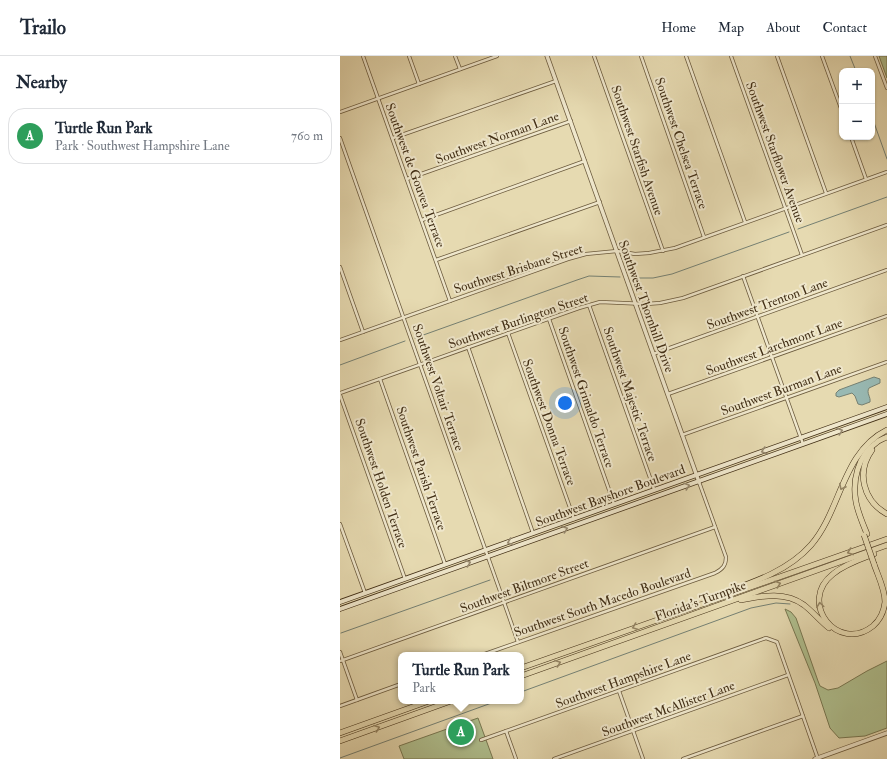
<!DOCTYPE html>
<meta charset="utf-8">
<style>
body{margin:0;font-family:"IM FELL Double Pica",serif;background:#f6f6f7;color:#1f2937}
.controls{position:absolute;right:12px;top:12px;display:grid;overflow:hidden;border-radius:8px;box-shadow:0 1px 3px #0004}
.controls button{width:36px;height:36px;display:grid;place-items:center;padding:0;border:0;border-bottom:1px solid #e0e1e3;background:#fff;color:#1f2937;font:20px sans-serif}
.you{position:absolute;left:225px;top:347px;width:14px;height:14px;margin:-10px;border:3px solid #fff;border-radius:50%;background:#1a73e8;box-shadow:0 0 0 6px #1a73e833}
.badge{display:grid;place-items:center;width:26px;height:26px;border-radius:50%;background:#0b8043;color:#fff;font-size:13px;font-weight:700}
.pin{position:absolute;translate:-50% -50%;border:2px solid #fff;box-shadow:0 1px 4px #0006}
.popup{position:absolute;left:58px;top:596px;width:126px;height:52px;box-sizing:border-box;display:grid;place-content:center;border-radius:8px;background:#fff;filter:drop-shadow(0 1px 3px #0005);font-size:13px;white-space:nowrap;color:#747a83}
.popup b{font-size:15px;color:#1f2937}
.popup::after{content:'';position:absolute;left:50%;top:100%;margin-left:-8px;border:8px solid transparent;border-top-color:#fff}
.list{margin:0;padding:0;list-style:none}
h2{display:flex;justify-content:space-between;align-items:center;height:52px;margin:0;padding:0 16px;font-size:17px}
h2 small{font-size:13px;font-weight:400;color:#747a83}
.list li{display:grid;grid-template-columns:26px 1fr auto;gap:12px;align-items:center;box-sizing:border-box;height:56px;margin:0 8px 8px;padding:0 8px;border:1px solid #e0e1e3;border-radius:16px}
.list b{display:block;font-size:15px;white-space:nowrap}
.list p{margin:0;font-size:13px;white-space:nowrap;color:#747a83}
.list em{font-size:13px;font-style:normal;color:#747a83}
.map{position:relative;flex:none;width:547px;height:703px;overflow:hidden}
header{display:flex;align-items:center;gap:24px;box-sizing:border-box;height:56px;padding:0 20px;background:#fff;border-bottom:1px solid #e0e1e3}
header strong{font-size:19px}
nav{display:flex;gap:22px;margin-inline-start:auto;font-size:14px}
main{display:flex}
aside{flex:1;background:#fff}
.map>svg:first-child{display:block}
.green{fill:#b0c190;stroke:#787852}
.water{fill:#98b9b3;stroke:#758174}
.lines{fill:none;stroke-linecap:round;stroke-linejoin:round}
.stream{stroke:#758174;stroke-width:1}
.minor-casing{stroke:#6a593c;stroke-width:4}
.tertiary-casing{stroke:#6a593c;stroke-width:5}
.secondary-casing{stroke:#412e15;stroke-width:5.5}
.motorway-casing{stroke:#412e15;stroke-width:6}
.minor{stroke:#efe7cc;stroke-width:2.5}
.tertiary{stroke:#efe7cc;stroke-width:3.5}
.secondary{stroke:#efe7cc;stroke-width:4}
.motorway{stroke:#e6dab1;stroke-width:5}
.motorway-bridge-casing{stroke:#412e15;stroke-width:6;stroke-linecap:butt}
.motorway-bridge{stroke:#e6dab1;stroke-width:5}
.oneway{stroke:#988a70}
.oneway2{stroke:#948463}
.labels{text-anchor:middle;stroke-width:4;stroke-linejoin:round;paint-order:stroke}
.street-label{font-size:13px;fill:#412e15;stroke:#efe7cc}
</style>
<header>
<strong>Trailo</strong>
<nav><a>Home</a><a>Map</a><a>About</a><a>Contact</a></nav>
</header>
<main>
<aside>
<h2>Nearby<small></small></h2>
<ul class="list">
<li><span class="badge" style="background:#2e9e5b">A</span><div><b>Turtle Run Park</b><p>Park · Southwest Hampshire Lane</p></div><em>760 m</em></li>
</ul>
</aside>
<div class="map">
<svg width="547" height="703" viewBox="0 0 547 703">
<rect width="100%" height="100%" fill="#e6dab1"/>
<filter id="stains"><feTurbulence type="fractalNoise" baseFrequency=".005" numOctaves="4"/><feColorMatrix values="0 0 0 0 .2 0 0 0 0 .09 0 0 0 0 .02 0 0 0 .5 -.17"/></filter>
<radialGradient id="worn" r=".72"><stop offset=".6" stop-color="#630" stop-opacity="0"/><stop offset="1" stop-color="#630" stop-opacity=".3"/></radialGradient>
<g class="green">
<polygon points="539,0 547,0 547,22"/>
<polygon points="445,553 451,556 456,562 478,625 480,630 488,634 498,632 527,615 547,605 547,672 525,680 499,682 490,672 475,627"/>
<polygon points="138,662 153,703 64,703 59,690"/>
</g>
<path class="water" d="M534 321 540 323V327L529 332C526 337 531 341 530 346L522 349 518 348 515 340 512 337 499 341 496 340V337L499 334Z"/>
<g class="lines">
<g class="stream">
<polyline points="510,0 516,15"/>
<polyline points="532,61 547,103"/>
<polyline points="458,173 547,141"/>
<polyline points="293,222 313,222 332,218 449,176"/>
<polyline points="75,282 237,224 249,220 280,221"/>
<polyline points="0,309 65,285"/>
<polyline points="1,577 150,524"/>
<polyline points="181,636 411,552 436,547 450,548"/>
<polyline points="0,702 157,645"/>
</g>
<g class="minor-casing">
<g id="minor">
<polyline points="23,0 110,245"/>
<polyline points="69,0 79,28"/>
<polyline points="115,0 120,13"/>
<polyline points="254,0 323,195"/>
<polyline points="301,0 364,181"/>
<polyline points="346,0 405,166"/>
<polyline points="391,0 462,199"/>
<polyline points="437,0 486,137"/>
<polyline points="482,0 502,55"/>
<polyline points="535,0 547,32"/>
<polyline points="0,56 157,0"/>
<polyline points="511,81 526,123"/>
<polyline points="0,82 178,586"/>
<polyline points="53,82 216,25"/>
<polyline points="67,123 231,65"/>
<polyline points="82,164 245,105"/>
<polyline points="96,204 260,146"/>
<polyline points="0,211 23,276"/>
<polyline points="403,220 463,388"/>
<polyline points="249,249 314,433"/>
<polyline points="209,263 274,448"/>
<polyline points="168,277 234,463"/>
<polyline points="0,284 228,203 246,198 277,195 295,198 309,197 335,192 547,116"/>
<polyline points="128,291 193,477"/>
<polyline points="313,298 547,214"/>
<polyline points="40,323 105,508"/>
<polyline points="0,337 239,252 260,246 306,248 320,247 343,242 547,169"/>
<polyline points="328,338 547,260"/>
<polyline points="0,339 65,523"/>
<polyline points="342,379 547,306"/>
<polyline points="0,468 25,537"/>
<polyline points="0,596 17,644"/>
<path d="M142 599 375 517C383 513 386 509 386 501L359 426"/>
<polyline points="0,605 375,471"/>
<polyline points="279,635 303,703"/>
<polyline points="0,650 61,628"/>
<polyline points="166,675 176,703"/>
<polyline points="141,684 426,582 437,586 478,703"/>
<polyline points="214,703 448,619"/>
<polyline points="343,703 463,660"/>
</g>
</g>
<g class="tertiary-casing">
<g id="tertiary">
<polyline points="207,0 359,426"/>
<polyline points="475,703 547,677"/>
</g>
</g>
<g class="secondary-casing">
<g id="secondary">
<polyline points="0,546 547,351"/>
<polyline points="0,553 547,358"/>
</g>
</g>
<g class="motorway-casing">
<g id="motorway">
<path d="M532 394C516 416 523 445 547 458"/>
<path d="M527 478C523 468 518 457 516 446 512 425 518 399 536 387 539 384 543 383 547 381"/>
<path d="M534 498C521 503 505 508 493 518 457 546 498 598 533 570 540 564 544 555 545 546 545 533 538 520 534 508"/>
<path d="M366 543C401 530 445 519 471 489 501 455 502 396 547 374"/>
<path d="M401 544C422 540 445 535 464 549 473 556 480 565 489 572"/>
<polyline points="181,612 547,483"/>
<polyline points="181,620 547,489"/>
<polyline points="0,677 89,645"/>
<polyline points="0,685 111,645"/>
</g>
</g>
<use href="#minor" class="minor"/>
<use href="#tertiary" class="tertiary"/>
<use href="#secondary" class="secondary"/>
<use href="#motorway" class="motorway"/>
<g class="motorway-bridge-casing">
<polyline id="motorway-bridge" points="524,479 534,508"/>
</g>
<use href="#motorway-bridge" class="motorway-bridge"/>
</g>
<defs><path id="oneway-chevron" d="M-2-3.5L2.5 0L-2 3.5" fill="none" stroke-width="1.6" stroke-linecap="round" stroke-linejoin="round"/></defs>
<g class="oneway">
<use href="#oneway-chevron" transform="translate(500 375) rotate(-19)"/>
<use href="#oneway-chevron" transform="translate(424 395) rotate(161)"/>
<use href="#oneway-chevron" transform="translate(347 430) rotate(-19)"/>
<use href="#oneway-chevron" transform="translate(225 473) rotate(-20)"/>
<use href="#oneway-chevron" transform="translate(170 486) rotate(160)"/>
<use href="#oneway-chevron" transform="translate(128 507) rotate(-20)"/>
</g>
<g class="oneway2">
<use href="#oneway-chevron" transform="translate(502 431) rotate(116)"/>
<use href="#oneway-chevron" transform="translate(510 496) rotate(160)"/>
<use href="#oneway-chevron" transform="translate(438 528) rotate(-19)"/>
<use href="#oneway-chevron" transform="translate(480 549) rotate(-98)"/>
<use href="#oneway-chevron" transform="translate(295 571) rotate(160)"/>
<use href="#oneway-chevron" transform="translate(218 607) rotate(-20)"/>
<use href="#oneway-chevron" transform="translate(37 672) rotate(-20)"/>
</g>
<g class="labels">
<g class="street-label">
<text transform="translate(157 81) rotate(-20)" y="5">Southwest Norman Lane</text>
<text transform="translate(342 87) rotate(71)" y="5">Southwest Chelsea Terrace</text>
<text transform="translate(298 94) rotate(71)" y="5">Southwest Starfish Avenue</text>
<text transform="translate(436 96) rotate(70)" y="5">Southwest Starflower Avenue</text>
<text transform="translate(76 119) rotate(70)" y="5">Southwest de Gouvea Terrace</text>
<text transform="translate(178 212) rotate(-18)" y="5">Southwest Brisbane Street</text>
<text transform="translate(427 247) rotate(-20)" y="5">Southwest Trenton Lane</text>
<text transform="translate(307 250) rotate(70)" y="5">Southwest Thornhill Drive</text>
<text transform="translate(178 264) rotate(-19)" y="5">Southwest Burlington Street</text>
<text transform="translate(434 290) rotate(-20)" y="5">Southwest Larchmont Lane</text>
<text transform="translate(99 331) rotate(71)" y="5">Southwest Voltair Terrace</text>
<text transform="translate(441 333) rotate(-20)" y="5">Southwest Burman Lane</text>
<text transform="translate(291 338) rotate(71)" y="5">Southwest Majestic Terrace</text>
<text transform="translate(247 341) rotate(71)" y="5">Southwest Grimaldo Terrace</text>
<text transform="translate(210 366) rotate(70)" y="5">Southwest Donna Terrace</text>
<text transform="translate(82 412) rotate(71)" y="5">Southwest Parish Terrace</text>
<text transform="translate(42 427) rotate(71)" y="5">Southwest Holden Terrace</text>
<text transform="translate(270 439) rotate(-20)" y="5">Southwest Bayshore Boulevard</text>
<text transform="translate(184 529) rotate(-20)" y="5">Southwest Biltmore Street</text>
<text transform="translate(360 544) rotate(-20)" y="5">Florida's Turnpike</text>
<text transform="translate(262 546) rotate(-19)" y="5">Southwest South Macedo Boulevard</text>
<text transform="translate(283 623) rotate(-20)" y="5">Southwest Hampshire Lane</text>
<text transform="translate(328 652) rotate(-20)" y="5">Southwest McAllister Lane</text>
</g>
</g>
<rect width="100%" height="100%" filter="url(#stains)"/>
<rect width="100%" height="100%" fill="url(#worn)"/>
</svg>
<div class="controls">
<button>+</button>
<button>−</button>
</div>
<div class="you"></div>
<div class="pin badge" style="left:121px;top:676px;background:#2e9e5b">A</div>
<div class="popup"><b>Turtle Run Park</b>Park</div>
</div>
</main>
